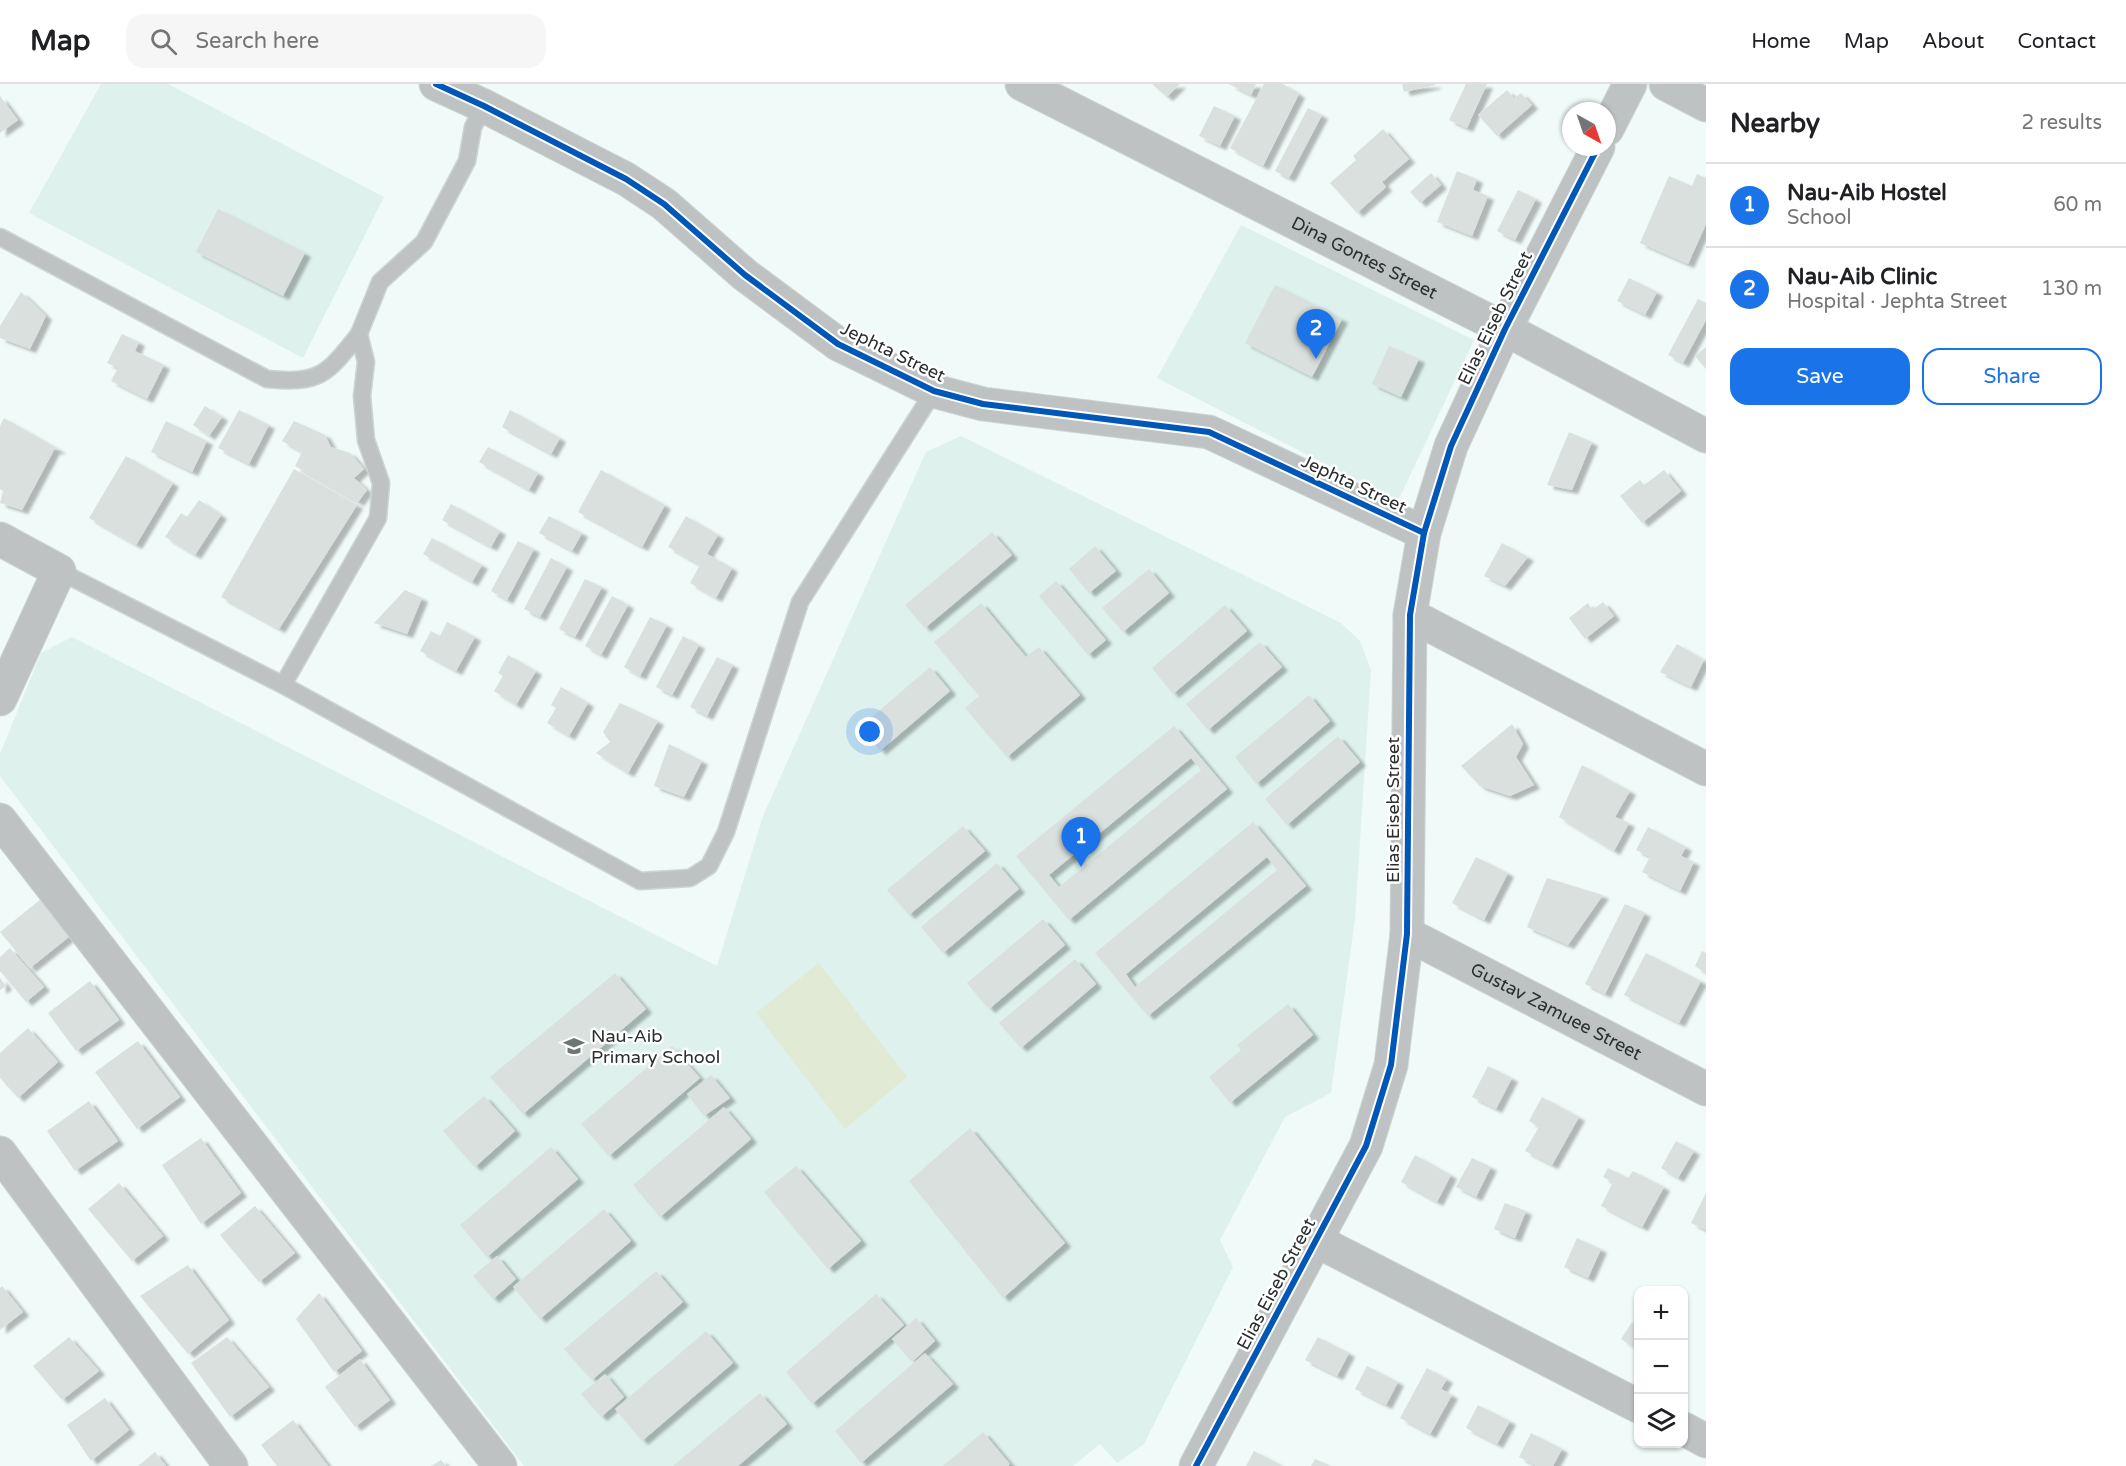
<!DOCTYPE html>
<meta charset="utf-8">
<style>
body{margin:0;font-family:"Varela Round",sans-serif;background:#f6f6f6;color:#202124}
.controls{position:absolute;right:18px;bottom:18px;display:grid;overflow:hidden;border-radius:12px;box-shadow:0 2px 4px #0004}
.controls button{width:54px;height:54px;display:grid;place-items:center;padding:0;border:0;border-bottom:2px solid #e0e0e0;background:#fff;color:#202124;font:30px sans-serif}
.compass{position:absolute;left:1562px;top:18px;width:54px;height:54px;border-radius:50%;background:#fff;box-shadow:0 2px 4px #0004;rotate:140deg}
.you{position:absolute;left:870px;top:648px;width:21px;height:21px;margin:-15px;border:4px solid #fff;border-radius:50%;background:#1a73e8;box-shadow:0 0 0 9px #1a73e833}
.badge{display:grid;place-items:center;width:39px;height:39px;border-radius:50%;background:#1a73e8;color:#fff;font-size:20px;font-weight:700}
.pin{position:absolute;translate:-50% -50px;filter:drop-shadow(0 2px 3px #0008)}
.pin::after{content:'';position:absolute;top:32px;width:21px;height:18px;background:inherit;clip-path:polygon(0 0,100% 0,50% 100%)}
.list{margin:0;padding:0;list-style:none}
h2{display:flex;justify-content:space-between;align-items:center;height:78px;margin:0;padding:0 24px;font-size:26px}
h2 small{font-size:20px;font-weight:400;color:#757577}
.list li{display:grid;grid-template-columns:39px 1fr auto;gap:18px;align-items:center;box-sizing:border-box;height:84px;padding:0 24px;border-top:2px solid #e0e0e0}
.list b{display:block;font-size:22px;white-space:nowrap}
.list p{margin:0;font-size:20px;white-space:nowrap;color:#757577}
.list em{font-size:20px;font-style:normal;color:#757577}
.actions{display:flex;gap:12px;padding:18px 24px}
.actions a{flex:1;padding:14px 0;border:2px solid #1a73e8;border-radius:18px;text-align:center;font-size:21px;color:#1a73e8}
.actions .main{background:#1a73e8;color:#fff}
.icon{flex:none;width:33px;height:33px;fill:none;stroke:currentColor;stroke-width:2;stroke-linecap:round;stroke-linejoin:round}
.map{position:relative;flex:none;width:1706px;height:1382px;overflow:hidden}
header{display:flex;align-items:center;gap:36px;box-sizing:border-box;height:84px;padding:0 30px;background:#fff;border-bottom:2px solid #e0e0e0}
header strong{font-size:28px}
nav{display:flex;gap:33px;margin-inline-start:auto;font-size:21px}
.search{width:420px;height:54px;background:#f6f6f6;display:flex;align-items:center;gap:15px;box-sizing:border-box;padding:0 21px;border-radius:18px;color:#757577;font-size:22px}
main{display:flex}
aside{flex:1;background:#fff}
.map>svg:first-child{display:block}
.built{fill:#def1ed}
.green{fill:#e1ead4}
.building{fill:#dae0dd;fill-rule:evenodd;filter:url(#shadow)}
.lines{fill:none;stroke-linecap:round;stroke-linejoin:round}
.lane-casing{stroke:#cdd5d3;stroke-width:19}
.street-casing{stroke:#cdd5d3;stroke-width:35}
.lane{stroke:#bec2c2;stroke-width:16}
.street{stroke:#bec2c2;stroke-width:33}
.cycleway-casing{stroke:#fff;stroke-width:10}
.cycleway{stroke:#0057b8;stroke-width:6}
.labels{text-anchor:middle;stroke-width:5;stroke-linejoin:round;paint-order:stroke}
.street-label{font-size:18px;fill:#282f2e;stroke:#fff}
.poi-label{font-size:18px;fill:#282f2e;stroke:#fff;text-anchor:start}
</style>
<header>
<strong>Map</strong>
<div class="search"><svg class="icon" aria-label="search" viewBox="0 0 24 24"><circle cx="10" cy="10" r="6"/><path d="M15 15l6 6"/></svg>Search here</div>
<nav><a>Home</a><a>Map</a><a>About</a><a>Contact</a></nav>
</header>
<main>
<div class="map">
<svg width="1706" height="1382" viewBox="0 0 1706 1382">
<defs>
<filter id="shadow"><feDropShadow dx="6" dy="4" stdDeviation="1.5" flood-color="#0004"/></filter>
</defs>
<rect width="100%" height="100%" fill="#f0faf8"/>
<g class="built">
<polygon points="101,0 168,0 384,113 303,274 29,129"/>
<polygon points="1241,141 1474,256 1398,417 1157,294"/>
<polygon points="961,352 1341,539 1360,557 1371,586 1355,835 1331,1009 1285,1033 1220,1156 1233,1183 1144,1360 1117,1379 1100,1360 1073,1382 524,1382 0,692 0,670 41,569 72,553 717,882 763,732 926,368"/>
</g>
<polygon class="green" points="819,879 907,993 845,1045 756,929"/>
<g class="building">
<polygon points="1152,0 1180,0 1167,13"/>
<polygon points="1229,0 1256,0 1251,11"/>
<polygon points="1264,0 1283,0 1299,10 1263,82 1230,64"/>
<polygon points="1402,0 1435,0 1435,1 1404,8"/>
<polygon points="1466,0 1487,0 1467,44 1449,36"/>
<polygon points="1507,6 1514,14 1521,9 1532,21 1497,52 1478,31"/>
<polygon points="0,12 18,36 0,49"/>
<polygon points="1214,22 1235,32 1220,62 1199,52"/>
<polygon points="1308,24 1322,31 1289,94 1275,87"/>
<polygon points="1383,45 1409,75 1382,98 1386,103 1357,129 1330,99 1356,76 1353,72"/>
<polygon points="1457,87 1477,95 1473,106 1488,112 1472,152 1437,138"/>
<polygon points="1431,89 1441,101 1420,119 1410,108"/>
<polygon points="1697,90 1706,94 1706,140 1688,180 1640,159 1669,92 1692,102"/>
<polygon points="1518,106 1536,115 1515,156 1497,147"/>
<polygon points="218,125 305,169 283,212 196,168"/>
<polygon points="1629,194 1657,208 1645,231 1617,217"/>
<polygon points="1275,201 1342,235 1312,293 1245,259"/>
<polygon points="21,208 46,232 30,265 0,254 0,242"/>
<polygon points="1698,215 1706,219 1706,236 1683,279 1668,271"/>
<polygon points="122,250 139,258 135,267 164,281 147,315 111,297 118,284 107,279"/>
<polygon points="1389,262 1419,275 1401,313 1372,300"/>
<polygon points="1706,263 1706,285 1695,272"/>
<polygon points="205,322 222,333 209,352 193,341"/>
<polygon points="239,326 269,341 249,380 218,364"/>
<polygon points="510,326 560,354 551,370 502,343"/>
<polygon points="4,334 60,366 54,366 22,426 0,419 3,407 0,405 0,342"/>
<polygon points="166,337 207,357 192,388 151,368"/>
<polygon points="294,337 325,351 331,363 350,369 364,385 354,394 367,406 358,418 295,382 302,368 282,357"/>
<polygon points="1569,348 1592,358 1572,406 1547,401"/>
<polygon points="488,363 538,389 529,406 479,378"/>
<polygon points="126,372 173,399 136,461 89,434"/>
<polygon points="294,385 357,421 279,545 221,513"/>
<polygon points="601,386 665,421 642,463 578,428"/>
<polygon points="1664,386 1681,407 1642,439 1620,412 1640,396 1644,401"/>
<polygon points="199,416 221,431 195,471 165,453 181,429 187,433"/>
<polygon points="451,420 500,447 491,463 442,436"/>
<polygon points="549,432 582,449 572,467 539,449"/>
<polygon points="686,432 718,451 707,470 732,484 716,514 690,499 700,481 668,463"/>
<polygon points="992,448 1012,471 925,544 905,521"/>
<polygon points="432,454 482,481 472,498 423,470"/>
<polygon points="518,457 534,465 507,516 491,507"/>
<polygon points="1502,459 1528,473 1505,502 1484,492"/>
<polygon points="1095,462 1116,487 1089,509 1069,485"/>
<polygon points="551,474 567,483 540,533 524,525"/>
<polygon points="1149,485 1169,509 1123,548 1102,524"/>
<polygon points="585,495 602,503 575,553 559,545"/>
<polygon points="1056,497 1106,556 1088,571 1039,512"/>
<polygon points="405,506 422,514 407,550 374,539"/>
<polygon points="612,512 628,521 601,571 585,562"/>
<polygon points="1603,518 1614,532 1585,555 1569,534 1588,519 1592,526"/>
<polygon points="981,519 1026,573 1039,563 1080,611 1007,673 965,624 979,612 934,558"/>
<polygon points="1225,521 1247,547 1173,610 1152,584"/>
<polygon points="650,533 667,541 640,592 624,583"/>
<polygon points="447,538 475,553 456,587 420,567 431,547 440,552"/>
<polygon points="683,552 699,561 672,611 656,603"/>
<polygon points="1260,558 1282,583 1208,646 1186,620"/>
<polygon points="1677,560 1704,576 1691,603 1660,588"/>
<polygon points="508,571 536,587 516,621 494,607 503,592 498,589"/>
<polygon points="717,573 733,581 707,632 690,623"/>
<polygon points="930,583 950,607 880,667 860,643"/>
<polygon points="561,603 588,619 569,652 547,639 556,624 551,621"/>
<polygon points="1309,611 1330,637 1256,700 1235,673"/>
<polygon points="620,619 658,637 628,689 596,669 610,658 603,648"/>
<polygon points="1512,640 1523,660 1516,673 1534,701 1510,712 1480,702 1461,682"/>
<path d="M1174 642 1227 705 1069 836 1016 772ZM1191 674 1201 686 1059 803 1049 791Z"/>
<polygon points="1338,652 1360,678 1287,741 1265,715"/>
<polygon points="669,660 702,677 684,713 654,702"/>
<polygon points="1582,681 1630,707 1615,733 1629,739 1614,767 1559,733"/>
<path d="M1253 738 1306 802 1148 932 1095 869ZM1267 773 1277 786 1135 903 1126 890Z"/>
<polygon points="963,742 985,767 909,831 887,806"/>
<polygon points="1648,743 1686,763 1681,772 1694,778 1680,807 1642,788 1650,773 1636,766"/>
<polygon points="1476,773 1508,789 1484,836 1452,819"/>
<polygon points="997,779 1019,805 943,869 921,843"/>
<polygon points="1547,794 1603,811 1568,861 1527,843"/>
<polygon points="41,815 70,852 30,884 0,848"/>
<polygon points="1625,820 1645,829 1605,910 1585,900"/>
<polygon points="1043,835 1065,861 989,925 967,899"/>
<polygon points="10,864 44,903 26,918 0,887 0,873"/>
<polygon points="1702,867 1706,869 1706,889 1695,882"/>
<polygon points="1646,869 1701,897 1679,939 1624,911"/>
<polygon points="1075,875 1096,900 1021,964 999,939"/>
<polygon points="615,889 646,925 523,1030 490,993"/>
<polygon points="0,894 6,902 0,906"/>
<polygon points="90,897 119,936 76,967 48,929"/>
<polygon points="1288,920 1313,951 1230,1019 1209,993 1241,966 1237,961"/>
<polygon points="28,944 58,978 18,1014 0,994 0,969"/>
<polygon points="138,957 180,1013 137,1045 95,988"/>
<polygon points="672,962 700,994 609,1072 581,1040"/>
<polygon points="1488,982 1512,994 1496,1025 1472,1013"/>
<polygon points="711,991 730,1014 704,1032 687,1010"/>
<polygon points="484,1012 515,1047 475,1083 443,1047"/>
<polygon points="1542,1013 1579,1033 1552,1081 1525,1067 1539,1043 1529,1037"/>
<polygon points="89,1017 118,1057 75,1087 47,1047"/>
<polygon points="724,1023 751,1055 660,1133 633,1101"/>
<polygon points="970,1044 1065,1159 1003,1214 909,1097"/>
<polygon points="201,1054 241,1109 201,1140 162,1081"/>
<polygon points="1676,1057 1694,1067 1678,1094 1661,1084"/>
<polygon points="551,1063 578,1095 487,1173 460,1141"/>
<polygon points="1415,1071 1451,1091 1437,1118 1401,1098"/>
<polygon points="1472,1074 1491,1083 1476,1113 1456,1103"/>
<polygon points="796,1082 861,1157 828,1185 764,1108"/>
<polygon points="1608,1084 1628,1094 1633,1087 1664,1103 1642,1143 1601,1122 1613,1098 1603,1093"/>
<polygon points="119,1099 163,1152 132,1177 88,1125"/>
<polygon points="1706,1109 1706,1146 1691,1139"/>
<polygon points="1505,1119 1526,1127 1515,1154 1494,1145"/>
<polygon points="255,1122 295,1169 259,1198 220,1151"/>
<polygon points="604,1125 631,1157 540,1235 513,1203"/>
<polygon points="1577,1154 1601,1165 1588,1194 1564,1183"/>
<polygon points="497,1172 516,1195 493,1215 473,1192"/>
<polygon points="188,1181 229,1236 188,1270 140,1212"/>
<polygon points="656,1187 683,1218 592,1296 564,1265"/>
<polygon points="2,1202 23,1228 0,1246 0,1204"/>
<polygon points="319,1209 362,1267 334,1288 296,1235"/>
<polygon points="876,1210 904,1241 812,1320 786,1288"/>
<polygon points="916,1234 935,1257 912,1278 892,1255"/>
<polygon points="1632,1238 1638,1242 1638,1266 1621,1255"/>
<polygon points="706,1247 733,1279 642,1357 615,1325"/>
<polygon points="69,1253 99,1287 62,1316 33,1282"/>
<polygon points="227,1253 269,1303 230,1333 191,1279"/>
<polygon points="1318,1253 1349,1269 1337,1292 1305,1276"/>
<polygon points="925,1269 953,1300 861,1379 835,1347"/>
<polygon points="360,1275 390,1316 355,1343 325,1303"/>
<polygon points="1367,1282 1398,1298 1386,1321 1355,1305"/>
<polygon points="1427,1284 1447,1295 1441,1305 1452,1311 1430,1350 1400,1334"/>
<polygon points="605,1290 624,1313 601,1333 581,1310"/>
<polygon points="760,1309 787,1340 738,1382 673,1382"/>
<polygon points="105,1314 129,1346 91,1377 67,1341"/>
<polygon points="1478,1321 1510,1337 1497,1360 1466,1344"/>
<polygon points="293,1336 328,1382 277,1382 261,1361"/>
<polygon points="983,1348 1010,1380 1008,1382 943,1382"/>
<polygon points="1531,1349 1562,1365 1553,1382 1537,1382 1519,1373"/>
<polygon points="1254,1367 1283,1382 1246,1382"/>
<polygon points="155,1368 166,1382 138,1382"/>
<polygon points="1315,1375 1331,1382 1311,1382"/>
<polygon points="441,1376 446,1382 431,1382"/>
</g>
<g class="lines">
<g class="lane-casing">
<g id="lane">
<path d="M0 153 267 295C321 300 327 290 359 250"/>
<polyline points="59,487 283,601 640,797 690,794 709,782 726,748 800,518 934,307"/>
<polyline points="283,601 378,434 381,399 366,356 362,312 366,278 359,250 380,198 424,158 467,77 473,43 484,22"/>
</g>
</g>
<g class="street-casing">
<g id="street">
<polyline points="436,0 484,22 626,95 664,120 745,191 838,260 934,307 983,320 1209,348 1424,449"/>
<path id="s1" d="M1022 0 1505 245 1706 352"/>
<polyline points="1666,0 1706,21"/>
<polyline points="1607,45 1630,0"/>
<polyline points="0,455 59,487 0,615"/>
<polyline points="1410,531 1706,685"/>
<polyline points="0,736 500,1382"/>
<path id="s2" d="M1407 850 1706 1005"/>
<polyline points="0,1069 231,1382"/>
<polyline points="1317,1157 1638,1322"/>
<polyline points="1684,1345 1706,1357"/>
<polyline points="1196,1382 1366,1062 1391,981 1407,850 1410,531 1424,449 1451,362 1505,245 1598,63"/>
</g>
</g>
<use href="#lane" class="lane"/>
<use href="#street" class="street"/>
<g class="cycleway-casing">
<g id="cycleway">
<polyline points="436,0 484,22 626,95 664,120 745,191 838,260 934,307 983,320 1209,348 1424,449"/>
<polyline points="1196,1382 1366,1062 1391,981 1407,850 1410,531 1424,449 1451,362 1505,245 1598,63"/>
</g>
</g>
<use href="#cycleway" class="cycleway"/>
</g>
<defs>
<g id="school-bare" transform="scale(1.62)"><path d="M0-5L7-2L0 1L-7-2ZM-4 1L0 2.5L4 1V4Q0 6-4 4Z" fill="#6e7675" stroke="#fff" stroke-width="2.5" paint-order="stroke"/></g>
</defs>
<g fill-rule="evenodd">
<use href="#school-bare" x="574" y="962"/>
</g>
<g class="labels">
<g class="street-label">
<text dy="6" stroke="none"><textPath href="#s1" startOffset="384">Dina Gontes Street</textPath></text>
<text transform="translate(1495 234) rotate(-64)" y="6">Elias Eiseb Street</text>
<text transform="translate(893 268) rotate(26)" y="6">Jephta Street</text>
<text transform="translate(1354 400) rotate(25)" y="6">Jephta Street</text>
<text transform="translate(1393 726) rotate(-90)" y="6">Elias Eiseb Street</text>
<text dy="6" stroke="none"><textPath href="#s2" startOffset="168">Gustav Zamuee Street</textPath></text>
<text transform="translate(1276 1200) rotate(-62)" y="6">Elias Eiseb Street</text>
</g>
<g class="poi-label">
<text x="591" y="958">Nau-Aib<tspan x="591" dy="21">Primary School</tspan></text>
</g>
</g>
</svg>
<div class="controls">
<button>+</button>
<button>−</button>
<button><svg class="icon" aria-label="layers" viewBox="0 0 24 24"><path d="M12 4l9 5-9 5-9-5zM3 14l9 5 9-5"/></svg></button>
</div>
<svg class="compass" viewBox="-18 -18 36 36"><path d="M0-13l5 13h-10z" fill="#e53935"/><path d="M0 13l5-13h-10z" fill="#757577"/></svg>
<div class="you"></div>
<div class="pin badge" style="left:1081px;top:783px">1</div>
<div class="pin badge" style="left:1316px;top:275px">2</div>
</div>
<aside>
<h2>Nearby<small>2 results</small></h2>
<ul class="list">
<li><span class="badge">1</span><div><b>Nau-Aib Hostel</b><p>School</p></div><em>60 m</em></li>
<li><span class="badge">2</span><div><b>Nau-Aib Clinic</b><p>Hospital · Jephta Street</p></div><em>130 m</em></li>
</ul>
<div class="actions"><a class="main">Save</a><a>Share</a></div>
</aside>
</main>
